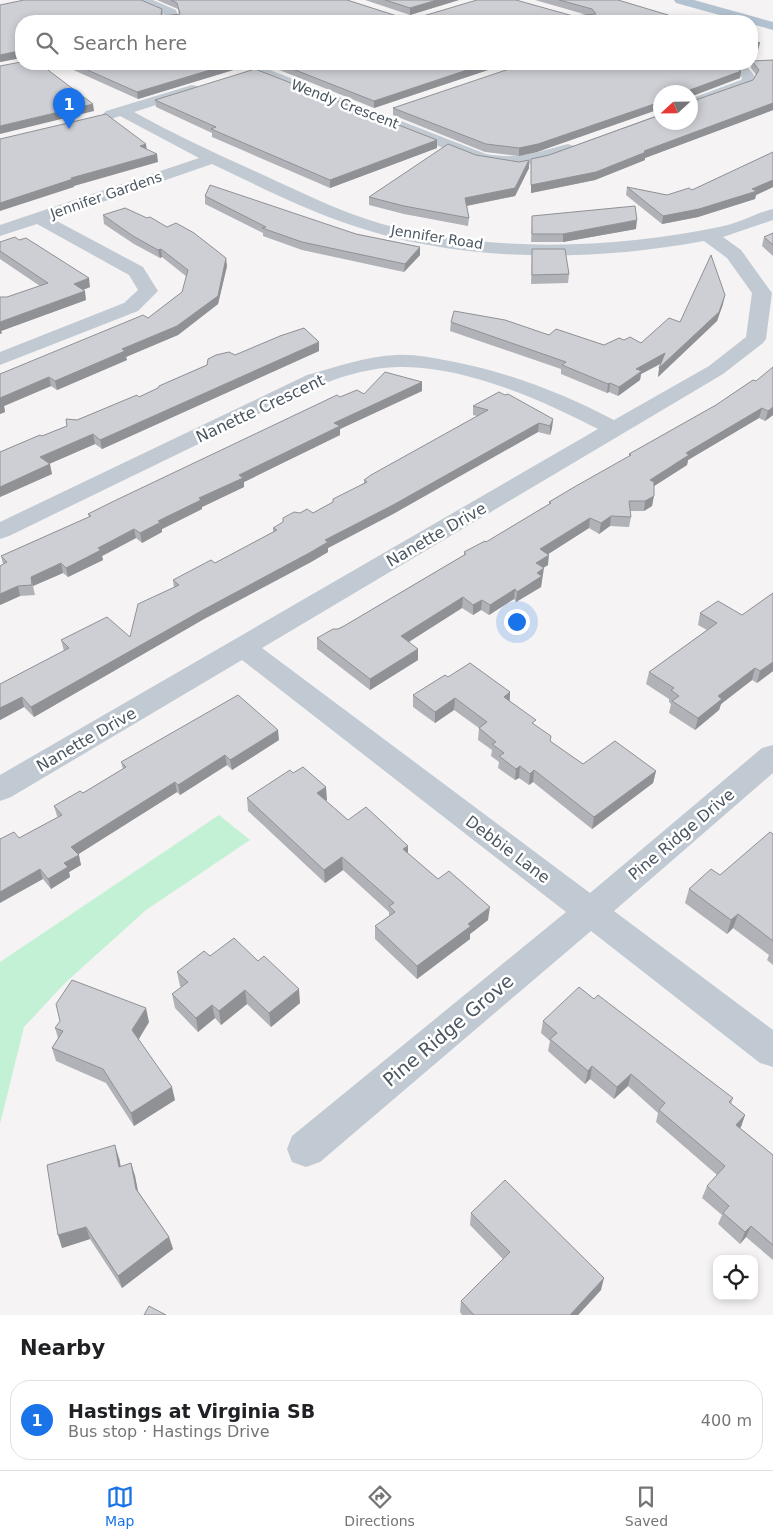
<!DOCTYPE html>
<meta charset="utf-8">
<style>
body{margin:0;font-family:"DejaVu Sans",sans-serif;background:#f2f2f2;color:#202124}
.controls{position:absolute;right:15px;bottom:15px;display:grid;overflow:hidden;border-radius:10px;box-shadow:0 2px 8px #0003}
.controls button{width:45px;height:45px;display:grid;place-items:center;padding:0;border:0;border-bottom:1px solid #e0e0e0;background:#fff;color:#202124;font:25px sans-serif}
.compass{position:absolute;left:653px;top:85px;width:45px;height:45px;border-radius:50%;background:#fff;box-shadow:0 2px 8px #0003;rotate:248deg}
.you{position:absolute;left:516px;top:621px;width:18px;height:18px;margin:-12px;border:4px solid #fff;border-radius:50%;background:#1a73e8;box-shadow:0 0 0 8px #1a73e833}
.badge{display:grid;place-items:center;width:32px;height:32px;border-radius:50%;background:#1a73e8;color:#fff;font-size:16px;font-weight:700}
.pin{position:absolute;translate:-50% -41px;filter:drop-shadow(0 1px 2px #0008)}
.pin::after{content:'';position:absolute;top:26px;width:18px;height:15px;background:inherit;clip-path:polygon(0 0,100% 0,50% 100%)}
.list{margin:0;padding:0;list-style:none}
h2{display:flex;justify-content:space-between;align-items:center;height:65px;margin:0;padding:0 20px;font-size:21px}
h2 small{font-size:16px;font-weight:400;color:#757577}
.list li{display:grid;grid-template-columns:32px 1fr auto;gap:15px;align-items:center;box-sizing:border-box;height:80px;margin:0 10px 10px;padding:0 10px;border:1px solid #e0e0e0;border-radius:20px}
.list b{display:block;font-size:19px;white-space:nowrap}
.list p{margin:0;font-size:16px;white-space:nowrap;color:#757577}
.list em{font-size:16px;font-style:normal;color:#757577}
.icon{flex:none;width:28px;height:28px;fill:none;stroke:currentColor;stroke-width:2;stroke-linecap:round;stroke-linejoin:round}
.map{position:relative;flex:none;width:773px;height:1315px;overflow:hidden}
.search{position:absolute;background:#fff;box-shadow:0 2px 8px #0003;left:15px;right:15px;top:15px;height:55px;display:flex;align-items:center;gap:12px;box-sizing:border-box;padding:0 18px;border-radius:20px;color:#757577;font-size:19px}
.sheet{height:155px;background:#fff}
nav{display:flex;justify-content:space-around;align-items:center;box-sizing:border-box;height:70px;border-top:1px solid #e0e0e0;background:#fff;font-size:14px;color:#757577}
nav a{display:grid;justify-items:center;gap:2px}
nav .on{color:#1a73e8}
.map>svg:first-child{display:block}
.green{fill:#c3f1d5}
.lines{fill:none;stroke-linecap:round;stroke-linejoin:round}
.minor{fill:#c1cad2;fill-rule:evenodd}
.major{fill:#b3c2d1;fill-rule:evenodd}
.wall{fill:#b0b2b7}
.shaded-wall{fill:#909195}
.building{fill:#cdcfd5;stroke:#909195}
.labels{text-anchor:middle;stroke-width:5;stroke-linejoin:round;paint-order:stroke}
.far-street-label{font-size:14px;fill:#4a5661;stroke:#fff}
.street-label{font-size:16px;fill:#4a5661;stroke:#fff}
.near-street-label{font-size:19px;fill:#4a5661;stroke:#fff}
</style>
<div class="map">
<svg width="773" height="1315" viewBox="0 0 773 1315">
<rect width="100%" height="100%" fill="#f5f3f3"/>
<polygon class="green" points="219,815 250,840 146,910 66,982 24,1027 0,1124 0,962"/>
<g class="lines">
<g class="minor">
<polygon points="136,0 153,0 176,10 179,20 164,21 165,15 138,3"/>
<path d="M722 64C737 63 748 63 756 78L751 86 690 108V99L741 80 742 78C737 69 727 71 722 64Z"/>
<path d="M257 65 486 154C520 160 536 152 568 144L574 146 576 149C572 154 565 156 559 158 531 166 505 169 476 161L252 72 250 69 252 66Z"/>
<path d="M192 85 197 86 199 89 197 92 134 112C179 137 226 158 274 180 309 196 344 213 382 224 491 253 611 249 719 227 738 224 755 213 773 209V220L723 237 741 250 772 293 766 339 763 343 723 374 262 648 590 893 762 748 773 745V773L614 911 773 1030V1067L760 1063 591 931 320 1162 306 1167 292 1162 287 1149 292 1136 566 912 242 660 11 797 0 801V775L598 429C542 400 463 365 398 367 334 369 275 407 219 434 149 468 79 502 9 536L0 539V522L307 375C336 367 366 356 397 355 414 354 432 358 450 361 508 372 562 393 614 420L709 366 746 337 752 293 727 258 704 241C592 262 460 263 351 225 304 209 258 186 212 164L53 219 143 267 158 291 138 311 0 365V352L124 303 138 290 129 275 37 224 0 236V225L199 158 120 116 111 119 106 117 103 114 106 111Z"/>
</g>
<polygon class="major" points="674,0 694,0 773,22 773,30 752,24 752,21 741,21 676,3"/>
</g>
<g class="wall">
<polygon points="157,0 347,0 397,16 573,16 587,15 535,0 618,0 688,21 21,21 21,59 21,58 0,62 0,5 162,9 163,16 179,14 178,9"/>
<polygon points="365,0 459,0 410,15"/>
<polygon points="773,60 773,110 645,158 645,160 595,180 531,193 531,159 549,155 753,80 756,75 751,68 752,61"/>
<polygon points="60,64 253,64 138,99"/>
<polygon points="276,64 506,64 374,108 277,69"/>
<polygon points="741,71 740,78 690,92 537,152 519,156 485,152 393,115 393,108"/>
<polygon points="155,100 437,140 437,148 330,188 212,137 212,133 156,107"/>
<polygon points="773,152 773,187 756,195 755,199 698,217 662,224 626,195 627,187 667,195 692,190"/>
<polygon points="529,160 529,168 515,196 467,206 469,218 468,226 404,214 369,205 369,197"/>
<polygon points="205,196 356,234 420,247 420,255 404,272 302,250 263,236 263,233 205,204"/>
<polygon points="103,215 227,266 218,304 178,335 130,355 126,357 127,360 57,390 51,386 4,406 5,412 0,414 0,374 148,318 182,292 187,277 162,257 160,258 134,244 104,224"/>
<polygon points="532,216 636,229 563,242 531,242"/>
<polygon points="773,233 773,256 762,246 764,237"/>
<polygon points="0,242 90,287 83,290 86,300 1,331 2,333 0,334 7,297 40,286 0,259"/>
<polygon points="532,249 569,274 568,283 531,284"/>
<polygon points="723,304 717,321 658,377 661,364 641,374 640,380 618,396 609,392 607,393 561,374 561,369 450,331 451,322 549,335 604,345 624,340 641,343"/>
<polygon points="304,328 319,342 319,351 102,449 95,444 49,464 52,474 0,497 0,452 40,435 42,436 67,426 66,419 77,420 137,395 139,397 158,388 159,386 207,365 208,359 216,355 229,352 235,355 280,336"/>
<polygon points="753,380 773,415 765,421 759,418 688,460 687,465 654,486 652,506 644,511 630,511 631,517 629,527 610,526 599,534 589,528 548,554 548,565 543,568 541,587 516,602 514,599 489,615 481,610 473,615 462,608 408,642 418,660 370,690 317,649 317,638 344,626 464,555 464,552 486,542 549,504 549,502 629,457 629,454 716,405"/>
<polygon points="422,382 422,391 340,429 340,435 244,482 244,487 202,507 202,509 162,529 162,532 142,543 136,538 102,556 103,560 68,577 63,573 33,586 35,595 20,596 0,605 0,566 3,564 1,556 89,517 88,514 340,397 364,394"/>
<polygon points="473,406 553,419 552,428 550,435 538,432 393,514 328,548 328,552 311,562 204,619 34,717 24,707 0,720 0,684 64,651 61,640 130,637 174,588 173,580 215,563 273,532 273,528 313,513 333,502 364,483 364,480 477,416 473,415"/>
<polygon points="773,593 773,671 757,683 752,680 721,704 719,710 695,730 669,713 671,704 669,702 669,699 646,684 649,672 707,630 698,625 700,613 742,615"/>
<polygon points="448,677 510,692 510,701 535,725 550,741 583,764 656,771 653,783 592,829 533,782 529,785 519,778 515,780 498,768 499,762 491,756 492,750 478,740 479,728 454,710 435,723 413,707 413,695"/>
<polygon points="279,740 232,770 227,765 180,795 177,792 78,854 81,865 69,872 70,877 51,889 43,879 19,838 58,817 57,816 54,806 83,793 123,769 121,762"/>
<polygon points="247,798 327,800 326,801 348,820 408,854 438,879 488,920 470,934 470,939 417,979 375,939 375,926 389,916 389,912 343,870 325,883 248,811"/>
<polygon points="773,834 773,965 767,960 769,955 733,928 727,934 685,903 689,889 720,875"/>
<polygon points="210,956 300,1003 271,1027 247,1004 221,1025 215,1018 198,1032 175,1008 172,994 181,987 180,986 177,972"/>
<polygon points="594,999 733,1098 731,1104 745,1115 740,1128 773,1155 773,1260 746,1237 740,1244 718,1224 722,1215 702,1198 707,1186 717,1175 656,1122 658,1113 628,1086 614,1099 590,1079 585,1084 548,1051 550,1041 541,1033 543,1021"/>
<polygon points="149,1022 138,1039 175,1100 134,1126 106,1083 56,1061 52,1048 58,1038 55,1028"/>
<polygon points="119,1158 121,1167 131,1163 135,1176 138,1191 169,1237 173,1249 122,1288 90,1239 62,1248"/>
<polygon points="471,1213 601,1290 578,1315 462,1315 460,1312 461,1301 503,1259 470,1225"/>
</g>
<g class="shaded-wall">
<polygon points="437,0 459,0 410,15 410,8"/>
<polygon points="21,43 21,52 19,51 21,58 0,62 0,55 18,48"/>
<polygon points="760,43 758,50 752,53 752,46"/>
<polygon points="230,64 253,64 138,99 137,92"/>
<polygon points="485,64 506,64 374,108 374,101"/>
<polygon points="741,71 740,78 690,97 690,90"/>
<polygon points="660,102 660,109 537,152 519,156 519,148"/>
<polygon points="773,103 773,110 645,158 645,160 595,180 531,193 531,185 644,151"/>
<polygon points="93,104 94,111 0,134 0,126"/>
<polygon points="437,140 437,148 330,188 330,180"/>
<polygon points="146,144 147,151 140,146"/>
<polygon points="157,154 158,162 74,186 74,187 0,211 0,203 71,178"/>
<polygon points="529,160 529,168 515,196 465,206 465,198"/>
<polygon points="773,180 773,187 756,195 755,199 698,217 662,224 663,216 752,189"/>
<polygon points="637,220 636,229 563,242 563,234"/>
<polygon points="420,247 420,255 404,272 405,264"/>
<polygon points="161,249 162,257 160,258 158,250"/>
<polygon points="226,258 227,266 218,304 178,335 126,357 127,360 57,390 55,381 122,349"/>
<polygon points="89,278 90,287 75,293 74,284"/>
<polygon points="85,291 86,300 1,331 2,333 0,334 0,322"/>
<polygon points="725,295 723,304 717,321 658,377 659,368"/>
<polygon points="319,342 319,351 102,449 100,440"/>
<polygon points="665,353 663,362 641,374 640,380 618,396 619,387 636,369"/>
<polygon points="49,377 51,386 4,406 5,412 0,414 0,398"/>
<polygon points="422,382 422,391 340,429 340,435 244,482 244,487 202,507 202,509 162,529 162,532 142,543 140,533 158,521 239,475 334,423"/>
<polygon points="610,383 609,392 607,393 608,384"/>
<polygon points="773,407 773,415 765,421 768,411"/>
<polygon points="762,408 759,418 688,460 687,465 648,490 650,480 686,453"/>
<polygon points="553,419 552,428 550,435 550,426"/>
<polygon points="539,423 538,432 393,514 328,548 328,552 311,562 204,619 34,717 31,707 325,540"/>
<polygon points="93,434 95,444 42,467 40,457"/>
<polygon points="50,464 52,474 0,497 0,487"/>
<polygon points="654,496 652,506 644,511 645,501"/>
<polygon points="611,516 610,526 599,534 601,523"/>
<polygon points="590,518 589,528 539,560 540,549"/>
<polygon points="134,529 136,538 102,556 103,560 68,577 66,568 98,548"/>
<polygon points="549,555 548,565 535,573 536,563"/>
<polygon points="61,563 63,573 33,586 35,595 31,577"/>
<polygon points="544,568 541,587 516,602 517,592 537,573"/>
<polygon points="18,586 20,596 0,605 0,594"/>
<polygon points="515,589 514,599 489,615 490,605"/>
<polygon points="463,597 462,608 401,647 401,636"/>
<polygon points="482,600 481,610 473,615 473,605"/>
<polygon points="418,649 418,660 370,690 370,679"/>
<polygon points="773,662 773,671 757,683 760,671"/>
<polygon points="755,668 752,680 721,704 719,710 695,730 698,718 718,696"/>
<polygon points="510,692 509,704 504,697"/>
<polygon points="22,697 24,707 0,720 0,708"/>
<polygon points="455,698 454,710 435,723 435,712"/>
<polygon points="278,730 279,740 232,770 230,760"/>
<polygon points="225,755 227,765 180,795 178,785"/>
<polygon points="520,766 519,778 515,780 516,769"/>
<polygon points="534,770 533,782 529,785 530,774"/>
<polygon points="656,771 653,783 592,829 594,817"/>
<polygon points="175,782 177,792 74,857 71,847"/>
<polygon points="326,787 327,800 318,806 317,793"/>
<polygon points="408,846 408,859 403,849"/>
<polygon points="79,855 81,865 69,872 70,877 51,889 48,879 64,863"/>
<polygon points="342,857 343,870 325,883 324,870"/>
<polygon points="40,869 43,879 0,903 0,892"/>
<polygon points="490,907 488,920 470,934 470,939 417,979 417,966 468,924"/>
<polygon points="738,914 733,928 727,934 731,920"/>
<polygon points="299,989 300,1003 271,1027 269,1013"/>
<polygon points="245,990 247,1004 221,1025 219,1011"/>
<polygon points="212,1005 215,1018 198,1032 196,1018"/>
<polygon points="146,1008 149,1022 136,1044 132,1030"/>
<polygon points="592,1066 590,1079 585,1084 588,1071"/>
<polygon points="631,1074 628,1086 614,1099 617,1087"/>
<polygon points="172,1087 175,1100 134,1126 131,1113"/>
<polygon points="745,1115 741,1127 731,1137 736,1125"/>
<polygon points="115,1145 119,1158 123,1180 119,1167"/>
<polygon points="131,1163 135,1176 140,1202 136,1189"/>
<polygon points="751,1226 746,1237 740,1244 745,1232"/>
<polygon points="86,1227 90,1239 62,1248 58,1235"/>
<polygon points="169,1237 173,1249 122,1288 118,1276"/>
<polygon points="604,1278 601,1290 578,1315 570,1315"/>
</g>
<g class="building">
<polygon points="24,0 141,0 162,9 161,14 163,16 180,14 177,3 171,0 347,0 397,16 423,16 477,0 516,0 573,16 596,14 592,9 559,0 618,0 688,21 21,21 21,43 18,48 21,50 21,54 19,51 0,55 0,5"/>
<polygon points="385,0 437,0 410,8"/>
<polygon points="752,40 760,43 752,46"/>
<polygon points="773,60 773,103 644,151 646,152 596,172 531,185 531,159 549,155 660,115 660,122 690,122 690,102 753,80 759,70 752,61"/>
<polygon points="21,62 21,64 40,64 93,104 0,126 0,66"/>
<polygon points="74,64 230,64 137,92"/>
<polygon points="280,64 485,64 374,101"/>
<polygon points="524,64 729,64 741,71 690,90 690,92 660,92 660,102 538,144 519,148 486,144 393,108"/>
<polygon points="255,69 437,140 330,180 211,129 216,127 155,100"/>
<polygon points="106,114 146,144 140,146 157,154 71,178 73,179 0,203 0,139"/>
<polygon points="448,144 476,155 519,162 529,160 515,188 465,198 469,218 404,206 369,197"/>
<polygon points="773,152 773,180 752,189 757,191 699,209 663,216 627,187 667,195 689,188 692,190"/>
<polygon points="210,185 356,234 420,247 405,264 302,242 262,228 266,227 205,196"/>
<polygon points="635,206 637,220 563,234 532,234 532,216"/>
<polygon points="125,208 147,218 150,217 167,227 176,223 194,233 226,258 218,296 177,326 122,349 125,351 55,381 49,377 0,398 0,374 143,315 148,318 182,292 188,270 161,249 158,250 133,236 103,215"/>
<polygon points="773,233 773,245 764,237"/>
<polygon points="15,237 19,240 26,238 89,278 74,284 85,291 0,322 0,297 7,297 48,283 0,251 0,242"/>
<polygon points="532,249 565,249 569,274 532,275"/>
<polygon points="711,255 725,295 719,312 659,368 665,353 636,369 642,371 619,387 610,383 608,384 562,365 566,362 451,322 454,311 505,320 549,335 556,329 604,345 619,338 624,340 630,337 641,343 669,318 680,322"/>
<polygon points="304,328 319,342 100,440 93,434 40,457 50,464 0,487 0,452 40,435 42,436 67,426 66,419 77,420 137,395 139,397 158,388 159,386 207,365 208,359 216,355 229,352 235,355 280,336"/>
<polygon points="773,367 773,407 768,411 762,408 686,453 689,455 650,480 654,482 654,496 645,501 629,501 631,517 611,516 601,523 590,518 540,549 549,555 536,563 544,568 537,573 542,576 517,592 515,589 490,605 482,600 473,605 463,597 401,636 418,649 370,679 317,638 333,629 338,629 344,626 466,554 464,552 485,541 486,542 551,503 549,502 576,486 631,455 629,454 716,405 753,380 756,381"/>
<polygon points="385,372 422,382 334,423 340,426 239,475 243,478 199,498 201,500 158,521 161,522 140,533 134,529 98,548 101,550 66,568 61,563 31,577 32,585 18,586 0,594 0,566 7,562 1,556 91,516 88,514 112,502 337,395 340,397 357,390 364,394"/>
<polygon points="499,392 505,395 508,394 553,419 550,426 539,423 393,505 325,540 328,542 311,552 203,610 31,707 22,697 0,708 0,684 69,648 61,640 107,617 130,637 138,604 179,585 173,580 211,560 215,563 277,530 273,528 283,522 283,518 294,512 300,513 307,509 313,513 333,502 333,499 367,482 364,480 371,475 488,410 473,406"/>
<polygon points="773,593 773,662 760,671 755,668 718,696 722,699 698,718 672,701 679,696 671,690 674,688 649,672 717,623 700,613 718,601 742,615"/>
<polygon points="470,663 510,692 504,697 536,720 532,723 551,736 550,741 583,764 615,741 656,771 594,817 534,770 530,774 520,766 516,769 499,756 504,753 492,744 496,742 479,728 487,722 455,698 435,712 413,695 445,675 448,677"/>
<polygon points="238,695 278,730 230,760 225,755 178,785 175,782 71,847 79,855 64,863 68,867 48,879 40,869 0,892 0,839 14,832 19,838 62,815 54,806 80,791 83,793 126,767 121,762"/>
<polygon points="303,767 326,787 317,793 348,820 366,807 408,846 403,849 438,879 449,871 490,907 468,924 471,926 417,966 375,926 395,912 389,906 394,903 342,857 324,870 247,798 290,770 293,773"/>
<polygon points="770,832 773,834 773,941 738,914 731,920 689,889 711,869 720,875"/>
<polygon points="234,938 258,961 264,956 299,989 269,1013 245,990 219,1011 212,1005 196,1018 172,994 188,982 177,972 204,951 210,956"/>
<polygon points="72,980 146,1008 132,1030 172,1087 131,1113 103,1069 52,1048 63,1031 55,1028 60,1021 56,1004"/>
<polygon points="579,987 594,999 598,995 733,1098 729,1102 745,1115 736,1125 773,1155 773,1245 751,1226 745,1232 723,1213 729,1206 707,1186 725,1166 659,1110 665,1103 631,1074 617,1087 592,1066 588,1071 550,1039 557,1033 543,1021"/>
<polygon points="115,1145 119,1167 131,1163 136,1189 169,1237 118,1276 86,1227 58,1235 47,1165"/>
<polygon points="505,1180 604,1278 570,1315 474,1315 461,1301 510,1252 471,1213"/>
<polygon points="149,1306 166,1315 144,1315"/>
</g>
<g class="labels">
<g class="far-street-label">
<text transform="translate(345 104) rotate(21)" y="5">Wendy Crescent</text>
<text transform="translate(106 195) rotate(-19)" y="5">Jennifer Gardens</text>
<text transform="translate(437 237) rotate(9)" y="5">Jennifer Road</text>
</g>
<g class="street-label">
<text transform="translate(260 408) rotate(-25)" y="6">Nanette Crescent</text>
<text transform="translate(436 534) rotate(-30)" y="6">Nanette Drive</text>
<text transform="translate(86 739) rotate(-30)" y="6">Nanette Drive</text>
<text transform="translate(681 834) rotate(-40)" y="6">Pine Ridge Drive</text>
<text transform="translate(508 849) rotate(37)" y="6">Debbie Lane</text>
</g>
<g class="near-street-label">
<text transform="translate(448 1030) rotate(-40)" y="7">Pine Ridge Grove</text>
</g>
</g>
</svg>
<div class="controls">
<button><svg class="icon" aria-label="locate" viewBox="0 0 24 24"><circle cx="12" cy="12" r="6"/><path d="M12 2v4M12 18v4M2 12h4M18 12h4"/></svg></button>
</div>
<svg class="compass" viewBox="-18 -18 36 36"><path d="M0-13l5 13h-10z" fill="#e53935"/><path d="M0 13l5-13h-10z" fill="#757577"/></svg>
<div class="you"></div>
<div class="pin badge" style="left:69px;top:129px">1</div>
<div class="search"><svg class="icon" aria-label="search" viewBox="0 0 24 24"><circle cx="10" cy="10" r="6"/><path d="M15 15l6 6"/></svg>Search here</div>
</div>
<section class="sheet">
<h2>Nearby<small></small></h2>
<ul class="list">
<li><span class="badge">1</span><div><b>Hastings at Virginia SB</b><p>Bus stop · Hastings Drive</p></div><em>400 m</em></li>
</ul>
</section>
<nav>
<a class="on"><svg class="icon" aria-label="map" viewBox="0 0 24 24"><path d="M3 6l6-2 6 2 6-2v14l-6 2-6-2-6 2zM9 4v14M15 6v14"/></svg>Map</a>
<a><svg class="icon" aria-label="directions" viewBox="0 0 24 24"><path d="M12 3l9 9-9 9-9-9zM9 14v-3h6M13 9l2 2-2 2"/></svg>Directions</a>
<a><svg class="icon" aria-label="saved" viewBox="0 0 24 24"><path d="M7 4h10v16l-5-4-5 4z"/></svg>Saved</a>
</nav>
